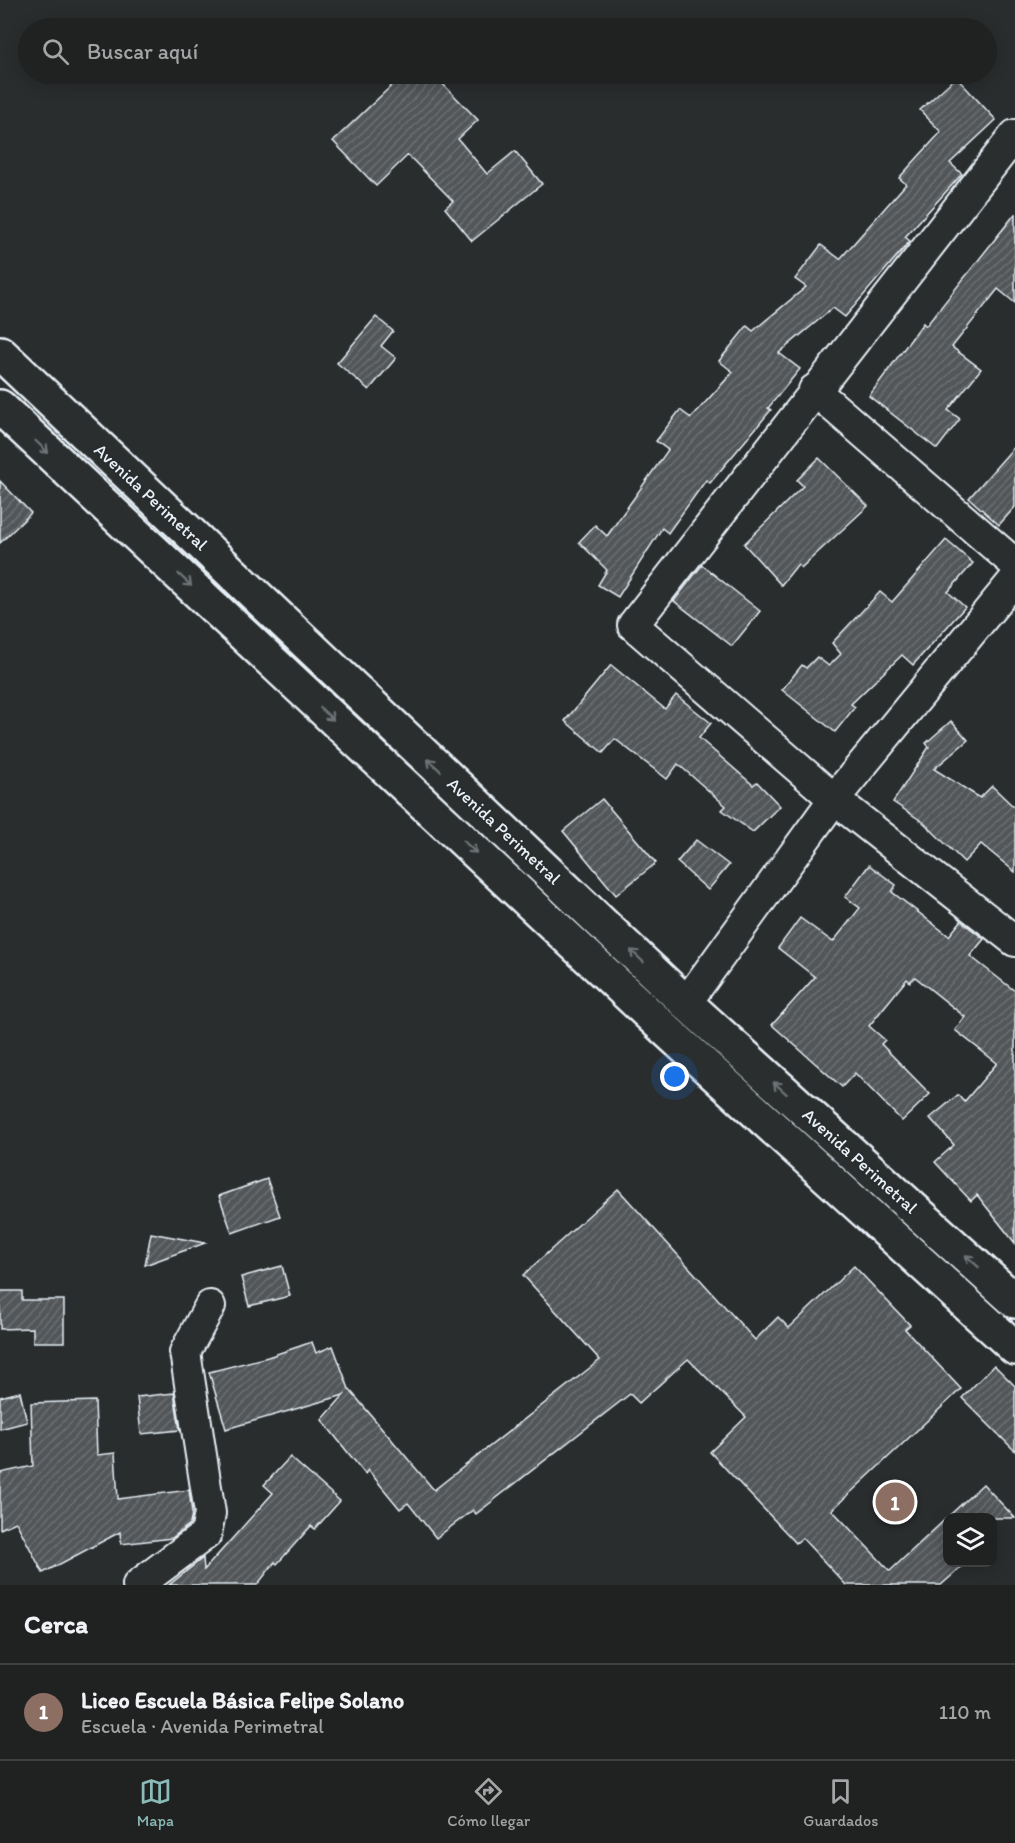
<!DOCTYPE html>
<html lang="es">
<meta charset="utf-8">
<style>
body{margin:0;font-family:Itim,sans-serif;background:#2d2f2f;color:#f1f3f6}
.controls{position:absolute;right:18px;bottom:18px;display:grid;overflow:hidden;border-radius:12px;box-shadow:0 3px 15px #0003}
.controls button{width:54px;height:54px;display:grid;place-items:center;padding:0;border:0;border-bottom:2px solid #3d3f40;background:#202222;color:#f1f3f6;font:30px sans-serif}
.you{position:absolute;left:675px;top:1077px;width:21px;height:21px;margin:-15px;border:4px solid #fff;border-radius:50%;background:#1a73e8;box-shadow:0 0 0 9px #1a73e833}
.badge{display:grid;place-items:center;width:39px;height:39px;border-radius:50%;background:#8bbbb9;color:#fff;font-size:20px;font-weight:700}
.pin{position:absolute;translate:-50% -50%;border:3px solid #fff;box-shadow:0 2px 6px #0006}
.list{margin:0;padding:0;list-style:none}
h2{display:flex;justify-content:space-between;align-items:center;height:78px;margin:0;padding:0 24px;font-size:26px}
h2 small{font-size:20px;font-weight:400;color:#a2a4a5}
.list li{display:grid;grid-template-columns:39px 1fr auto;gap:18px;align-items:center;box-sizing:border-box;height:96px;padding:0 24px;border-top:2px solid #3d3f40}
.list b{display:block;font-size:22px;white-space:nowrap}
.list p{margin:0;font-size:20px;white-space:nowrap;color:#a2a4a5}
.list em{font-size:20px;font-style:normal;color:#a2a4a5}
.icon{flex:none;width:33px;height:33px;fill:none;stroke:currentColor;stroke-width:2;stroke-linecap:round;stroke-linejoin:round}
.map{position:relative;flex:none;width:1015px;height:1585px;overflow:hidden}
.search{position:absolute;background:#202222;box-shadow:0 3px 15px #0003;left:18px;right:18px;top:18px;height:66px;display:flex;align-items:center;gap:15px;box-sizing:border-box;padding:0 21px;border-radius:33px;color:#a2a4a5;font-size:22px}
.sheet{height:174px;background:#202222}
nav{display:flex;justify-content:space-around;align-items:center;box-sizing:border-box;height:84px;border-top:2px solid #3d3f40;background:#202222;font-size:16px;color:#a2a4a5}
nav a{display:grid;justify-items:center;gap:3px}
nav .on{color:#8bbbb9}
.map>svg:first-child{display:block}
.building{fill:url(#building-hatch);stroke:#e8f1f8;stroke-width:1.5}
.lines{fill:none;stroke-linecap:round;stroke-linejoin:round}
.minor-casing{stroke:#e8f1f8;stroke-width:34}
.major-casing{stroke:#e8f1f8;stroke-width:38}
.minor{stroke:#2a2d2e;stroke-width:30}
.major{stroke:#2a2d2e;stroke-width:33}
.oneway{stroke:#6c7275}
.labels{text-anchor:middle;stroke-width:4.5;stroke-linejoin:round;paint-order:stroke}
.street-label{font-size:18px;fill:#e8f1f8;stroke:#2a2d2e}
</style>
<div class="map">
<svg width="1015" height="1585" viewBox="0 0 1015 1585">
<defs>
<pattern id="building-hatch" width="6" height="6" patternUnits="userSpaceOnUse" patternTransform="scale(1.5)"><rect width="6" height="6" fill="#535759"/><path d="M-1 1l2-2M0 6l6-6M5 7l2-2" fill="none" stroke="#6c7072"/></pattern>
</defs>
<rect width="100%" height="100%" fill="#2a2d2e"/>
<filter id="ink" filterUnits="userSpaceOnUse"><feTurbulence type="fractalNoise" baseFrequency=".0167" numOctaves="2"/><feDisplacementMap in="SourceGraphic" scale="12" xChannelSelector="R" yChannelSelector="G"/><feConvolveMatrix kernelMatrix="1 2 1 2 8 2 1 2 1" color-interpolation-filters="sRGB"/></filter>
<g filter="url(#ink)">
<g class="building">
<polygon points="404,74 433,74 478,120 458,139 487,174 515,151 542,184 472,241 445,208 453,201 408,155 376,186 333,141"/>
<polygon points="956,77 996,120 950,163 962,174 905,237 910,241 845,317 833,308 779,353 800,369 768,408 771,410 710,483 706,480 668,533 662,528 618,597 598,585 607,570 579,542 595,525 607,536 668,450 656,441 680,410 691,418 733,372 719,361 747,326 753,331 806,287 795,279 821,245 840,259 906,184 899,178 941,132 920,110"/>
<polygon points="1015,214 1015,303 998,289 952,347 981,369 948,410 960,419 937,449 869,396 923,323 926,326"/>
<polygon points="376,317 393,331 381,346 396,358 369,390 337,363"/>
<polygon points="1015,446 1015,507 999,525 969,498"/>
<polygon points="819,458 868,506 801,568 798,564 781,585 744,544 803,486 797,480"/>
<polygon points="0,481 31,513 0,543"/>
<polygon points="946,540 973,563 948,592 965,607 913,665 902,655 851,704 855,707 835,732 782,690 802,665 806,668 817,657 829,666 841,654 832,643 880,592 892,602"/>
<polygon points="702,565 760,611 732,646 674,601"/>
<polygon points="611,665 665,709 676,695 711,723 699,738 753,785 757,782 780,806 753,832 722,810 726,806 678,764 667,779 615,739 603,753 565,721"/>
<polygon points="951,721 968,740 934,769 980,798 992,786 1015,808 1015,872 981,844 964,862 923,822 893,802 929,747 926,743"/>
<polygon points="602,799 656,863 616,895 563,831"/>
<polygon points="696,840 729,865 708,890 677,862"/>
<polygon points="869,865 896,885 892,892 949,936 961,921 984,939 970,956 1015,991 1015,1243 977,1195 971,1201 935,1162 954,1145 930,1118 958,1095 964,1102 997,1063 955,1030 965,1017 915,977 910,982 907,979 869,1026 885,1040 881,1044 930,1094 902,1121 855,1073 842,1087 772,1025 815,977 778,948 800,918 833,942 860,908 845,897"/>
<polygon points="267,1179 280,1216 232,1233 219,1196"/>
<polygon points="618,1189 755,1340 778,1317 789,1328 854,1266 910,1325 905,1329 961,1389 832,1510 890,1571 983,1484 1015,1518 948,1518 948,1563 966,1563 941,1585 846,1585 802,1538 796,1543 710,1452 746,1417 688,1359 639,1403 630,1394 476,1514 473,1510 436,1538 408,1503 400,1509 368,1470 365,1474 322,1420 344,1395 226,1429 209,1372 268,1357 312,1342 316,1353 333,1346 349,1389 434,1490 600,1360 523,1275"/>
<polygon points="151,1233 205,1243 145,1265"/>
<polygon points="282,1266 290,1296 249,1306 241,1277"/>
<polygon points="0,1291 22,1291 22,1300 64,1300 64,1342 33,1342 33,1328 0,1329"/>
<polygon points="994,1365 1015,1386 1015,1451 962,1398"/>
<polygon points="20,1392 27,1422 0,1429 0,1397"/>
<polygon points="174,1393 180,1430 141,1434 137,1397"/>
<polygon points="95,1401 97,1455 115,1453 118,1499 189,1490 192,1513 190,1524 172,1538 121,1544 120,1532 43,1573 16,1522 0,1529 0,1473 33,1466 31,1403"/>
<polygon points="290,1457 340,1501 315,1529 311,1526 277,1564 275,1562 257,1585 169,1585 203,1558 204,1570 273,1493 264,1485"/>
</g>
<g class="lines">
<g class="minor-casing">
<g id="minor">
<polyline points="1015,135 633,625 834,799 1015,941"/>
<polyline points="814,390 1015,564"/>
<polyline points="686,1003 834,799 1015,579"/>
<polyline points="138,1585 206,1534 210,1513 185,1352 210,1306"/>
</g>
</g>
<g class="major-casing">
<g id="major">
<polyline points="0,353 686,1003 1015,1301"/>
<polyline points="0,407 666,1030 1015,1348"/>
</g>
</g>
<use href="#minor" class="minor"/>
<use href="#major" class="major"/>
</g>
<defs><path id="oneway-shaft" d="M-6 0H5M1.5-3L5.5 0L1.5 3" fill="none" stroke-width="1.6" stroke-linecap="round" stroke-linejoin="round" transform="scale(1.5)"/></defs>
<g class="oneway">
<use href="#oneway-shaft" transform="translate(42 447) rotate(44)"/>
<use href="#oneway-shaft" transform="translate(185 580) rotate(43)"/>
<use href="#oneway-shaft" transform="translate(327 714) rotate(43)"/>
<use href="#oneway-shaft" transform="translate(434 765) rotate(-137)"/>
<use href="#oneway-shaft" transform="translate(470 847) rotate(43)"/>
<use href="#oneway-shaft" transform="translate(637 956) rotate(-137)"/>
<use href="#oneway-shaft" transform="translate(780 1088) rotate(-138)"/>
<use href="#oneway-shaft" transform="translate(972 1261) rotate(-138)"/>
</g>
</g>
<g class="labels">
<g class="street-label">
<text transform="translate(151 497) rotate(43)" y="6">Avenida Perimetral</text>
<text transform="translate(504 831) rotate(43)" y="6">Avenida Perimetral</text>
<text transform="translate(860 1161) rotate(42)" y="6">Avenida Perimetral</text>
</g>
</g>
</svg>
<div class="controls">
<button><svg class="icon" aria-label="layers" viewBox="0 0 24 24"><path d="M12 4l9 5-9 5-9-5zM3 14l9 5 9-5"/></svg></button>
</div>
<div class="you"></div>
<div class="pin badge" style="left:895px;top:1502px;background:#8d6e63">1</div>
<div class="search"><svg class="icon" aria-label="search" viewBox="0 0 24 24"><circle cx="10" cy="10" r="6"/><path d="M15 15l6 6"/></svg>Buscar aquí</div>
</div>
<section class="sheet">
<h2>Cerca<small></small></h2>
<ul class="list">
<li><span class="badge" style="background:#8d6e63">1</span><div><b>Liceo Escuela Básica Felipe Solano</b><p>Escuela · Avenida Perimetral</p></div><em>110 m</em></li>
</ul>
</section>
<nav>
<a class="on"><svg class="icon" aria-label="map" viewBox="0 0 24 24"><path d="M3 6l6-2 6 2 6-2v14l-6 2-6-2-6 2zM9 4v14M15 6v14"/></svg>Mapa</a>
<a><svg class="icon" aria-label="directions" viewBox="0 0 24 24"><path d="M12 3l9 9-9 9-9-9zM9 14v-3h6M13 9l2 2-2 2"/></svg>Cómo llegar</a>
<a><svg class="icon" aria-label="saved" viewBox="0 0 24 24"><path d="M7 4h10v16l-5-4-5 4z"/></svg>Guardados</a>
</nav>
